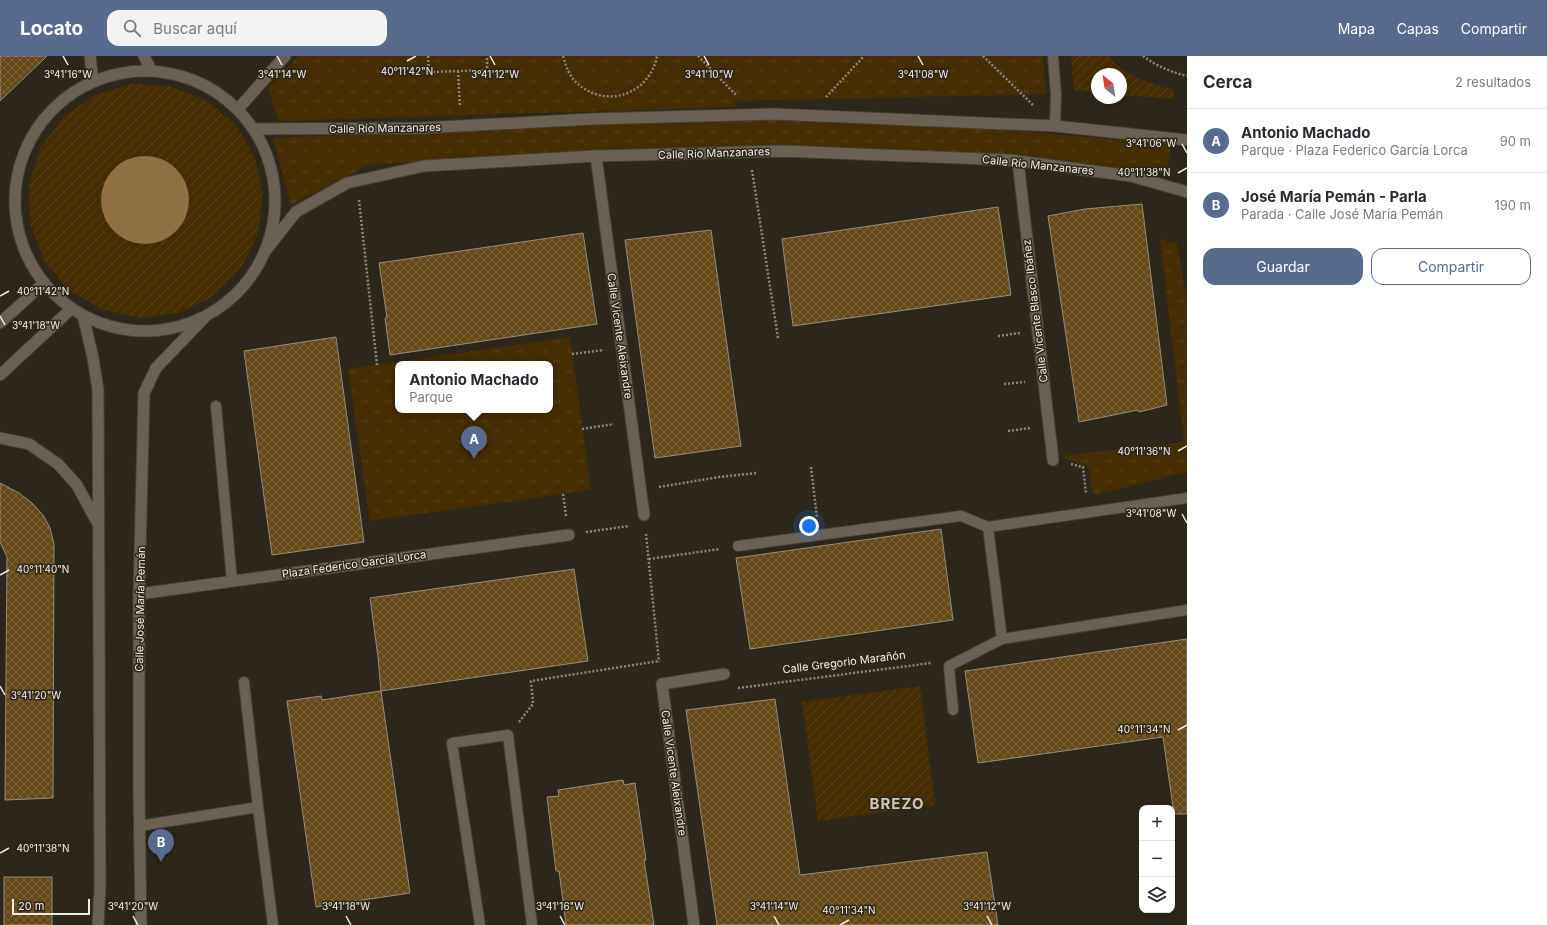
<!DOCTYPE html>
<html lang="es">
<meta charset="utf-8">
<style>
body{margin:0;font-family:Inter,sans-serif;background:#f2f2f3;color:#2b2b33}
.controls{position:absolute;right:12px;bottom:12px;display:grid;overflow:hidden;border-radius:8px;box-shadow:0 2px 10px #0003}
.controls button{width:36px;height:36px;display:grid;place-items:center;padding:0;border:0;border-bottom:1px solid #e1e1e2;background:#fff;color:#2b2b33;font:20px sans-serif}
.compass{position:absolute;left:1091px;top:12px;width:36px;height:36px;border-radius:50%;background:#fff;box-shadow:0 2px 10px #0003;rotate:330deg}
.scale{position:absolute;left:12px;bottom:10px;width:78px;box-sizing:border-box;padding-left:4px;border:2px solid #f2ede5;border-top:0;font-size:11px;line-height:14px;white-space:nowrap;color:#f2ede5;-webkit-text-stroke:3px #2d261a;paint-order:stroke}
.you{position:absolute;left:809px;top:470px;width:14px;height:14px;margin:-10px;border:3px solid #fff;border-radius:50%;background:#1a73e8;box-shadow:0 0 0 6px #1a73e833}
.badge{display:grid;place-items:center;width:26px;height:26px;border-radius:50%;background:#586b8d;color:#fff;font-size:13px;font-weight:700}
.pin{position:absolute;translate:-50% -33px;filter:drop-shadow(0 1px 2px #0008)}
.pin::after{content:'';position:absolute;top:21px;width:14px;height:12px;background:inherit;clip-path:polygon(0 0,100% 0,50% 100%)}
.popup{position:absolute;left:395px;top:305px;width:158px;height:52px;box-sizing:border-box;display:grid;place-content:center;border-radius:8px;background:#fff;filter:drop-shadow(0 1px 3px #0005);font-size:13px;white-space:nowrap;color:#7c7c81}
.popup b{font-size:15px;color:#2b2b33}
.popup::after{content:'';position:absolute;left:50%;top:100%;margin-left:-8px;border:8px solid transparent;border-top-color:#fff}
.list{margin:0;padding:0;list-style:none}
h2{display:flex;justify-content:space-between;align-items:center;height:52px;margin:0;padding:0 16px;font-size:17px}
h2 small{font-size:13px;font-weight:400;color:#7c7c81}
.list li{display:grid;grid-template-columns:26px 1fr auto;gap:12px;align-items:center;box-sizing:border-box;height:64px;padding:0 16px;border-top:1px solid #e1e1e2}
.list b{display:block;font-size:15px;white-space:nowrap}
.list p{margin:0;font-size:13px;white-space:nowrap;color:#7c7c81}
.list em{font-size:13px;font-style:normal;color:#7c7c81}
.actions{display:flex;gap:8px;padding:12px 16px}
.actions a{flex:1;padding:9px 0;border:1px solid #586b8d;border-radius:12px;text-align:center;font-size:14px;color:#586b8d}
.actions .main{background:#586b8d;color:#fff}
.icon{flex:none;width:22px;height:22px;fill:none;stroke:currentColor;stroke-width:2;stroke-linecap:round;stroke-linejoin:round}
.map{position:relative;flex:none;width:1187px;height:869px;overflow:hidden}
header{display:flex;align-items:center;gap:24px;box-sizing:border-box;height:56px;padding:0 20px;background:#586b8d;color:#fff}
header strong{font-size:19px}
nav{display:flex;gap:22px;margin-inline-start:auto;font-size:14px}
.search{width:280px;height:36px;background:#f2f2f3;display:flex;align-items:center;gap:10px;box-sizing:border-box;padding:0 14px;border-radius:12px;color:#7c7c81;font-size:15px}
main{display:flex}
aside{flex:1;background:#fff}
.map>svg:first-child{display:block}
.park{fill:url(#park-tufts);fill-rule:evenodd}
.garden{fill:url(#garden-furrows)}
.water{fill:#8e7242}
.building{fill:url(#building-cross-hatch);stroke:#968d7f}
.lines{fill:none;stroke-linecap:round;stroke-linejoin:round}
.service-casing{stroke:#464036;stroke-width:12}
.minor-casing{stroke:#464036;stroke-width:13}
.path{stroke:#8c867c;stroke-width:2.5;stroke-dasharray:2 2;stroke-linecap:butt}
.service{stroke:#6a6154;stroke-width:10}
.minor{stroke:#6a6154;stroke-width:11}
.ticks{fill:none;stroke:#f2ede5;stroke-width:1.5}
.labels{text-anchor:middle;stroke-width:3;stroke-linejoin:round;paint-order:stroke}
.street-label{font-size:11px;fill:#f2ede5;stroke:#2d261a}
.district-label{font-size:15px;font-weight:bold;letter-spacing:1px;fill:#d1c7b8;stroke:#2d261a}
.ticks-label{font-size:10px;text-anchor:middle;fill:#f2ede5;stroke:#2d261a;stroke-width:3;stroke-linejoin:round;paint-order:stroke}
</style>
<header>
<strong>Locato</strong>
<div class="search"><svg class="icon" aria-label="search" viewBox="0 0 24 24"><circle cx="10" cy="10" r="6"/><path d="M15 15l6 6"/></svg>Buscar aquí</div>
<nav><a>Mapa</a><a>Capas</a><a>Compartir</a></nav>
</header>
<main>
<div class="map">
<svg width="1187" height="869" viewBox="0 0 1187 869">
<defs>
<pattern id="park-tufts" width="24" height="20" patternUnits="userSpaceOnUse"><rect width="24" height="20" fill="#442d00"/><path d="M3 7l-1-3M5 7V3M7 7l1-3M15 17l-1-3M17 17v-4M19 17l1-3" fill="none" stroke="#564219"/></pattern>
<pattern id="garden-furrows" width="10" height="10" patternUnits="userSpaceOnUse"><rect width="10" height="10" fill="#442d00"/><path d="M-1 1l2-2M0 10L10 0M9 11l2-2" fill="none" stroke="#564219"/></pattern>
<pattern id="building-cross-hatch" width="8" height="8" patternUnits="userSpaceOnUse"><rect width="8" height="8" fill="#654a19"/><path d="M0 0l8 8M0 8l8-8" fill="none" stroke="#7c643a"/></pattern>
</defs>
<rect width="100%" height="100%" fill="#2d261a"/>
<g class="park">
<polygon points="299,0 1043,0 1046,38 733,45 737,51 278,65 268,32"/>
<polygon points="750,62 990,72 1171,89 1167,118 877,92 791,91 463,103 368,109 291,149 273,82"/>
<polygon points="1160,183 1177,188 1187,245 1187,416 1093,439 1089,412 1060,400 1184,386"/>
<path d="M570 281 591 434 370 465 348 313ZM398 308H550V354H398Z"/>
</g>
<g class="garden">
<path d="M1071 0H1109C1125 20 1150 27 1174 34V43L1121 39V18H1097V36L1074 34Z"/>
<polygon points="132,28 170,30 206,44 236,69 255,102 263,139 258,178 241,212 214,240 179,257 140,262 103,254 69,234 44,205 30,168 29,130 40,92 63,61 95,39"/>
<polygon points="920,630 935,749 818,765 802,646"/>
</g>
<circle class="water" cx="145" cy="144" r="44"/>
<g class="building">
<polygon points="0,0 47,0 0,45"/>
<polygon points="1142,148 1167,349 1139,356 1138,354 1079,366 1048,160 1085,153"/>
<polygon points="998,151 1011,239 793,270 782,183"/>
<polygon points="711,174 741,390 655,402 625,184"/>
<polygon points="583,177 597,268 390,299 385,262 387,262 379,207"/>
<polygon points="336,281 364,486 272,499 244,295"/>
<polygon points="0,427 19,437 32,447 43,459 50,472 54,488 53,742 5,744 7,501 0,486"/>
<polygon points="941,473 953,564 750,593 736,502"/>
<polygon points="574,513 588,605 381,635 378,601 370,542"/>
<polygon points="1187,583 1187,758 1174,758 1163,681 978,707 965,615"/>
<polygon points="381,635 410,837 316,851 287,645 321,640 322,644"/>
<polygon points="775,643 800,819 987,796 998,869 717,869 686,654"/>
<polygon points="623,724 624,729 635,727 646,804 644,804 654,869 566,869 559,815 556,815 547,741 559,740 558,734"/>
<rect x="4" y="821" width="48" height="48"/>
</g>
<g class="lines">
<g class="service-casing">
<g id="service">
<polyline points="1053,0 1056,39 1055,70"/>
<polyline points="216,350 232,525"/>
<polyline points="988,471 1002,583"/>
<polyline points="738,490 961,460 988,471 1187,442"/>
<polyline points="953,654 949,610 1002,583 1187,554"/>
<polyline points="258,751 273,869"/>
<polyline points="139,770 258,751 244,626"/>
<polyline points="480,869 452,687 508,679 532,869"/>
</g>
</g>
<g class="minor-casing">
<g id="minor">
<polyline points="90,0 93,25"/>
<polyline points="144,0 151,14"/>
<circle cx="145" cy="145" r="130"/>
<polyline points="238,53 285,0"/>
<polyline points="254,73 422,72 592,63 775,58 1055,70 1187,84"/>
<polyline points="596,100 644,459"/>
<polyline points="1018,106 1053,404"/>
<polyline points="266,194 296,156 347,127 424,110 596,100 782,95 1010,104 1131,120 1187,136"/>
<polyline points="83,259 93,302 98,334 100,830 98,869"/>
<polyline points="0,267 43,228"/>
<polyline points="0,319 71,253"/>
<polyline points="0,382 29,388 58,408 77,429 97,466"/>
<polyline points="139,538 569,479"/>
<polyline points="141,869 139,738 139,538 144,337 156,312 204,262"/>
<polyline points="694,869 662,628 724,618"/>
</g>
</g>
<g class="path">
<polyline points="428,0 429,16 487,14 487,0"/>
<path d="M563 0C566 10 569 20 577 27 606 54 650 38 657 0"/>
<polyline points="698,0 737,40"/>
<polyline points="983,0 1034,50"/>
<path d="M1143 0C1156 10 1171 16 1187 20"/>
<polyline points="458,15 460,51"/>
<polyline points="826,41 864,0"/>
<polyline points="752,114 778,282"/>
<polyline points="359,144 377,309"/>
<polyline points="998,280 1020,277"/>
<polyline points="572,298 604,294"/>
<polyline points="1004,328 1025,326"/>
<polyline points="582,373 614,368"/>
<polyline points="1008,375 1030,372"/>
<polyline points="1071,408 1083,411 1086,438"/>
<polyline points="811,411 817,462"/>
<polyline points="659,431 719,421 757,417"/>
<polyline points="563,438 566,460"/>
<polyline points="586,476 629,470"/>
<polyline points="646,478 659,606"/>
<polyline points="649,503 720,493"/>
<polyline points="738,632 931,607"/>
<polyline points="519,666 533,648 531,625 659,605"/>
</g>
<use href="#service" class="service"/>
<use href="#minor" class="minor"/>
</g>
<path class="ticks" d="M63 0 68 9M277 0 282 9M490 0 495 9M704 0 709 9M918 0 923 9M407 5 416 0M1182 88 1187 97M1178 117 1187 112M0 240 9 235M0 260 5 269M1178 395 1187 390M1182 458 1187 467M0 519 9 514M0 630 5 639M1178 674 1187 669M0 797 9 792M133 860 138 869M346 860 351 869M560 860 565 869M774 860 779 869M987 860 992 869M840 869 849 864"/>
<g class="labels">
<g class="street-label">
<text transform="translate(385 72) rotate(-1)" y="4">Calle Río Manzanares</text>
<text transform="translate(714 97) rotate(-2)" y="4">Calle Río Manzanares</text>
<text transform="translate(1038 109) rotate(6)" y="4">Calle Río Manzanares</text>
<text transform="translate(1035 255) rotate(-97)" y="4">Calle Vicente Blasco Ibáñez</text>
<text transform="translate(620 280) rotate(82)" y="4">Calle Vicente Aleixandre</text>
<text transform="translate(354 508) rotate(-8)" y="4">Plaza Federico García Lorca</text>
<text transform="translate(140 553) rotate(-89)" y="4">Calle José María Pemán</text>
<text transform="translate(844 606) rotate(-7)" y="4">Calle Gregorio Marañón</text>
<text transform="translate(674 717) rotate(82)" y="4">Calle Vicente Aleixandre</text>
</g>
<g class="district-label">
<text x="897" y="753">BREZO</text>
</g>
</g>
<g class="ticks-label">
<text x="407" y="19">40°11'42"N</text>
<text x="68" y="22">3°41'16"W</text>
<text x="282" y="22">3°41'14"W</text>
<text x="495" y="22">3°41'12"W</text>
<text x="709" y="22">3°41'10"W</text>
<text x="923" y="22">3°41'08"W</text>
<text x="1151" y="91">3°41'06"W</text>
<text x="1144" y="120">40°11'38"N</text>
<text x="43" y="239">40°11'42"N</text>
<text x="36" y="273">3°41'18"W</text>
<text x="1144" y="399">40°11'36"N</text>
<text x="1151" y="461">3°41'08"W</text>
<text x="43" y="517">40°11'40"N</text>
<text x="36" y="643">3°41'20"W</text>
<text x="1144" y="677">40°11'34"N</text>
<text x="43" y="796">40°11'38"N</text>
<text x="133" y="854">3°41'20"W</text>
<text x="346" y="854">3°41'18"W</text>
<text x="560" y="854">3°41'16"W</text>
<text x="774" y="854">3°41'14"W</text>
<text x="987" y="854">3°41'12"W</text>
<text x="849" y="858">40°11'34"N</text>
</g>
</svg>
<div class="controls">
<button>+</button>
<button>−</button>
<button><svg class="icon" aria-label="layers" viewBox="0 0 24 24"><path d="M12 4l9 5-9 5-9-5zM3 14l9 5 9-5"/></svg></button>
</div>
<svg class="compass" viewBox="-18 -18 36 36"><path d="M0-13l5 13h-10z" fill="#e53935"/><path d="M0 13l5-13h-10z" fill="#7c7c81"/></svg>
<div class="scale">20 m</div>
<div class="you"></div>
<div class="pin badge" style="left:474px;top:403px">A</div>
<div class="popup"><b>Antonio Machado</b>Parque</div>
<div class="pin badge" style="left:161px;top:806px">B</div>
</div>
<aside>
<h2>Cerca<small>2 resultados</small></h2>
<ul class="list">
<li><span class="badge">A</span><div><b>Antonio Machado</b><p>Parque · Plaza Federico García Lorca</p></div><em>90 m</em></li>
<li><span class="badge">B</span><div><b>José María Pemán - Parla</b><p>Parada · Calle José María Pemán</p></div><em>190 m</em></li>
</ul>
<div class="actions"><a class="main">Guardar</a><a>Compartir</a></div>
</aside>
</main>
